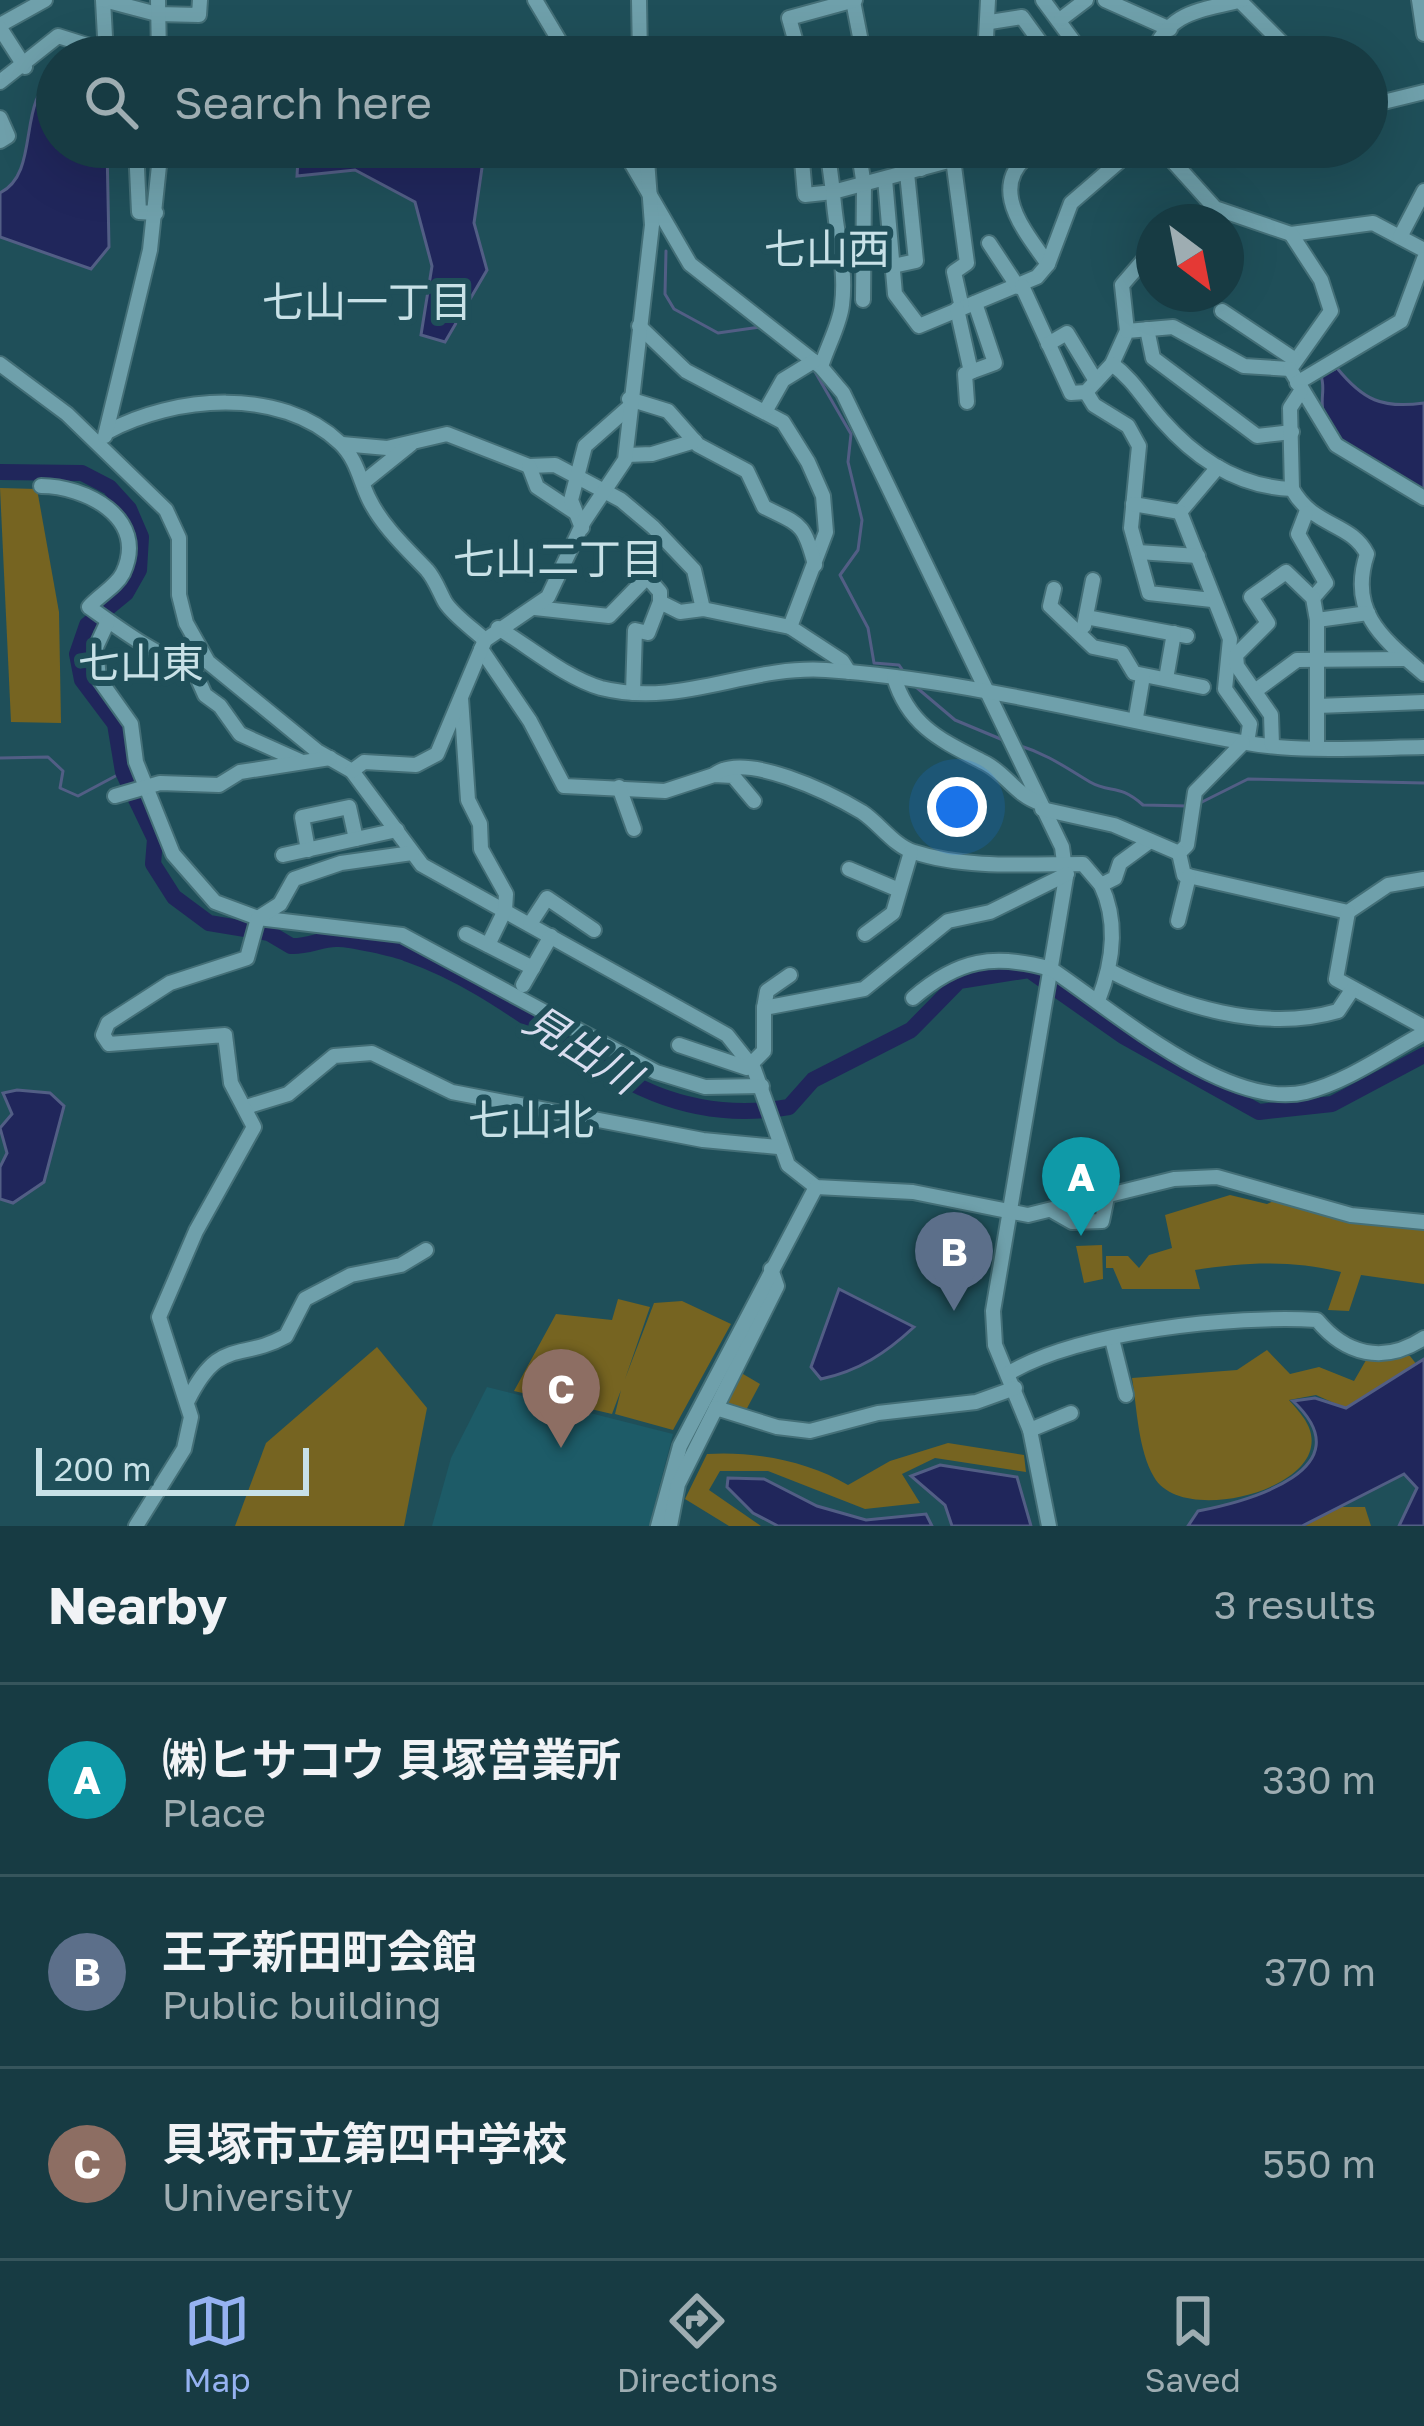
<!DOCTYPE html>
<meta charset="utf-8">
<style>
body{margin:0;font-family:"Golos Text","Noto Sans JP",sans-serif;background:#20424a;color:#f1f3f6}
.compass{position:absolute;left:1136px;top:204px;width:108px;height:108px;border-radius:50%;background:#173b43;box-shadow:0 12px 48px #0002;rotate:148deg}
.scale{position:absolute;left:36px;bottom:30px;width:273px;box-sizing:border-box;padding-left:12px;border:6px solid #c8e1e7;border-top:0;font-size:33px;line-height:42px;white-space:nowrap;color:#c8e1e7;-webkit-text-stroke:9px #1f4f59;paint-order:stroke}
.you{position:absolute;left:957px;top:807px;width:42px;height:42px;margin:-30px;border:9px solid #fff;border-radius:50%;background:#1a73e8;box-shadow:0 0 0 18px #1a73e833}
.badge{display:grid;place-items:center;width:78px;height:78px;border-radius:50%;background:#95b2f1;color:#fff;font-size:39px;font-weight:700}
.pin{position:absolute;translate:-50% -99px;filter:drop-shadow(0 3px 6px #0008)}
.pin::after{content:'';position:absolute;top:63px;width:42px;height:36px;background:inherit;clip-path:polygon(0 0,100% 0,50% 100%)}
.list{margin:0;padding:0;list-style:none}
h2{display:flex;justify-content:space-between;align-items:center;height:156px;margin:0;padding:0 48px;font-size:51px}
h2 small{font-size:39px;font-weight:400;color:#9eadb2}
.list li{display:grid;grid-template-columns:78px 1fr auto;gap:36px;align-items:center;box-sizing:border-box;height:192px;padding:0 48px;border-top:3px solid #36555c}
.list b{display:block;font-size:45px;white-space:nowrap}
.list p{margin:0;font-size:39px;white-space:nowrap;color:#9eadb2}
.list em{font-size:39px;font-style:normal;color:#9eadb2}
.icon{flex:none;width:66px;height:66px;fill:none;stroke:currentColor;stroke-width:2;stroke-linecap:round;stroke-linejoin:round}
.map{position:relative;flex:none;width:1424px;height:1526px;overflow:hidden}
.search{position:absolute;background:#173b43;box-shadow:0 12px 48px #0002;left:36px;right:36px;top:36px;height:132px;display:flex;align-items:center;gap:30px;box-sizing:border-box;padding:0 42px;border-radius:66px;color:#9eadb2;font-size:45px}
.sheet{height:732px;background:#173b43}
nav{display:flex;justify-content:space-around;align-items:center;box-sizing:border-box;height:168px;border-top:3px solid #36555c;background:#173b43;font-size:33px;color:#9eadb2}
nav a{display:grid;justify-items:center;gap:6px}
nav .on{color:#95b2f1}
.map>svg:first-child{display:block}
.built{fill:#1d5b67}
.green{fill:#766421}
.water{fill:#20265b;stroke:#525e85;stroke-width:3}
.lines{fill:none;stroke-linecap:round;stroke-linejoin:round}
.stream{stroke:#525e85;stroke-width:3}
.river{stroke:#20265b;stroke-width:16}
.minor-casing{stroke:#446f77;stroke-width:18}
.minor{stroke:#6fa0ab;stroke-width:14}
.labels{text-anchor:middle;stroke-width:12;stroke-linejoin:round;paint-order:stroke}
.neighbourhood-label{font-size:42px;fill:#c8e1e7;stroke:#1f4f59}
.water-label{font-size:42px;font-style:italic;fill:#d8ddef;stroke:#1f4f59}
</style>
<div class="map">
<svg width="1424" height="1526" viewBox="0 0 1424 1526">
<rect width="100%" height="100%" fill="#1f4f59"/>
<polygon class="built" points="487,1387 673,1434 649,1526 432,1526 451,1458"/>
<g class="green">
<polygon points="0,488 37,489 59,612 61,723 11,722"/>
<path d="M1230 1195 1267 1204 1280 1198 1348 1220 1424 1229V1284L1361 1275 1349 1311 1328 1310 1341 1272C1291 1260 1246 1262 1195 1270L1200 1289H1122L1113 1268H1106V1256H1128L1139 1268 1149 1255 1172 1248 1165 1215Z"/>
<polygon points="1102,1245 1103,1279 1084,1283 1076,1246"/>
<polygon points="618,1299 650,1307 625,1379 654,1303 682,1301 731,1324 673,1430 615,1414 621,1390 612,1414 514,1391 556,1314 612,1320"/>
<polygon points="377,1347 427,1408 404,1526 235,1526 266,1443"/>
<path d="M1267 1350 1290 1374 1319 1367 1354 1381 1369 1355 1410 1356 1417 1365 1345 1408 1316 1395 1289 1400C1300 1413 1315 1427 1311 1447 1303 1494 1180 1523 1154 1477 1138 1450 1137 1408 1132 1378L1237 1370Z"/>
<polygon points="738,1371 760,1384 745,1412 721,1404"/>
<path d="M948 1443 1024 1455 1026 1472 935 1458 902 1474 920 1503 865 1509 768 1471H720L709 1490 761 1526H729L685 1499 707 1454C754 1451 808 1461 848 1485L890 1461Z"/>
<polygon points="1338,1507 1365,1507 1371,1526 1305,1526"/>
</g>
<g class="water">
<path d="M57 75V147H107L109 247 91 269 0 237V193C42 172 15 98 57 75Z"/>
<polygon points="310,147 485,147 474,223 487,270 445,342 421,335 432,266 415,202 355,170 297,176 298,159"/>
<path d="M1337 368C1363 400 1382 409 1424 403V490C1389 471 1339 454 1324 414 1319 401 1326 389 1321 376Z"/>
<polygon points="17,1090 50,1093 64,1106 44,1182 13,1203 0,1199 0,1167 7,1153 0,1128 12,1114 3,1093"/>
<path d="M839 1289 914 1327C886 1353 859 1371 821 1379L811 1367Z"/>
<path d="M1424 1359V1526H1399L1417 1488 1404 1474 1302 1526H1188L1198 1511C1249 1501 1366 1469 1293 1401L1315 1398 1346 1408Z"/>
<polygon points="940,1465 1017,1477 1031,1526 952,1526 945,1505 911,1476"/>
<polygon points="728,1478 764,1479 817,1506 866,1520 926,1514 932,1526 778,1526 753,1513 727,1487"/>
</g>
<g class="lines">
<g class="stream">
<polyline points="666,251 665,294 674,309 718,333 760,327"/>
<polyline points="814,370 851,434 848,462 862,520 858,550 840,575 868,628 874,663 899,665 906,675"/>
<polyline points="916,687 955,720 1003,740"/>
<path d="M1018 745C1047 754 1065 767 1090 782 1111 794 1118 783 1143 805L1188 806"/>
<polyline points="0,758 48,757 63,771 60,788 78,796 123,772"/>
<polyline points="1198,804 1248,779 1424,783"/>
</g>
<path class="river" d="M0 472 82 473 109 487 129 509 141 537 139 570 126 593 87 625 77 654 82 680 115 724 123 772 155 839 153 864 174 897 209 923 269 933 291 946C307 947 321 939 336 939 348 938 396 949 408 954 549 1003 625 1136 789 1107L813 1080 911 1030 959 981 1029 970 1123 1036 1259 1112 1332 1104 1424 1055"/>
<g class="minor-casing">
<g id="minor">
<polyline points="103,0 106,55"/>
<polyline points="104,0 157,14 199,15 200,0"/>
<polyline points="158,0 159,57"/>
<polyline points="535,0 569,57"/>
<polyline points="639,0 640,57"/>
<polyline points="1043,0 1085,57"/>
<polyline points="1105,0 1170,29"/>
<polyline points="1239,0 1296,57"/>
<polyline points="1419,0 1424,34"/>
<polyline points="853,1 864,57"/>
<polyline points="1061,19 1086,0"/>
<polyline points="990,22 1022,17 1051,57"/>
<polyline points="0,25 45,0"/>
<polyline points="0,28 25,67"/>
<polyline points="800,57 789,18 855,0"/>
<polyline points="985,57 988,0"/>
<path d="M1151 57C1169 9 1202 11 1242 0"/>
<polyline points="0,82 58,36 106,51"/>
<polyline points="1367,106 1424,92"/>
<polyline points="0,118 8,136 0,141"/>
<polyline points="136,147 139,212 156,213"/>
<polyline points="622,147 690,264 821,367 843,393 1062,847 1066,877 993,1311 995,1345 1030,1430 1049,1526"/>
<polyline points="858,147 864,186 863,300"/>
<polyline points="918,147 921,169"/>
<path d="M1040 147C984 181 1019 224 1048 264"/>
<polyline points="1103,147 1127,154"/>
<polyline points="1160,147 1215,208 1291,234 1373,223 1424,250"/>
<polyline points="953,159 967,263 954,272 962,308"/>
<polyline points="802,161 805,195 833,192 827,147"/>
<polyline points="885,179 895,294 919,326 1037,277 1048,264 1071,203 1136,147"/>
<polyline points="1400,237 1424,191"/>
<polyline points="989,243 1018,287"/>
<polyline points="1226,246 1226,268"/>
<polyline points="893,266 916,261 907,173"/>
<polyline points="1022,286 1071,393 1086,392 1112,364 1127,331 1173,327 1244,366 1290,369 1331,311 1321,280 1291,234"/>
<polyline points="957,309 971,372"/>
<polyline points="1222,311 1294,359"/>
<polyline points="639,326 686,371 783,422 808,462 823,496 826,532 790,627 842,661 849,672"/>
<polyline points="1147,329 1153,358 1257,436 1292,432"/>
<polyline points="1127,331 1122,285 1154,248"/>
<polyline points="1048,344 1067,333 1096,381"/>
<polyline points="0,364 67,414 166,510 179,538 179,595 186,623 208,662 317,751 352,771 422,865 727,1035 754,1069 788,1165 816,1187 913,1192 1028,1215 1174,1179 1217,1177 1351,1215 1424,1222"/>
<path d="M1112 364C1134 380 1144 400 1162 420 1197 460 1240 487 1292 489 1314 528 1351 522 1367 554 1348 612 1382 638 1424 674"/>
<path d="M821 367C827 347 840 324 842 305 847 266 835 231 833 192L978 153V147"/>
<polyline points="1290,369 1336,445 1424,498"/>
<polyline points="1297,383 1401,321 1424,259"/>
<polyline points="1086,392 1094,405 1128,426 1139,446 1131,528 1149,593 1212,600"/>
<path d="M629 399 668 411 698 445 747 471 764 507C800 525 804 522 815 565"/>
<polyline points="967,402 965,374 995,363 975,303"/>
<polyline points="766,410 783,380 814,361"/>
<path d="M107 432C174 396 280 386 340 443 357 459 360 481 369 499 382 526 407 549 427 570 435 579 439 591 445 602 454 616 472 628 485 640"/>
<polyline points="105,436 150,250 161,147"/>
<polyline points="342,444 387,448 447,434 529,466 555,465 621,500 653,527 694,570 703,609"/>
<polyline points="627,455 652,454 695,441"/>
<polyline points="529,466 537,487 573,511"/>
<polyline points="365,481 411,444"/>
<path d="M41 486C84 486 149 517 123 573 116 587 99 595 89 607 120 629 156 656 193 668L205 695 220 706 240 734 302 762"/>
<polyline points="1292,489 1290,408 1301,391"/>
<polyline points="1133,504 1180,512 1218,467"/>
<polyline points="1180,512 1230,639 1225,689 1250,724 1247,743"/>
<polyline points="1306,513 1298,534 1326,583 1313,598"/>
<polyline points="582,528 571,500 585,446 628,408"/>
<polyline points="1138,552 1198,556"/>
<polyline points="1054,589 1050,606 1093,647 1122,653 1134,673 1203,687"/>
<polyline points="535,608 609,616 647,577 660,592 660,602"/>
<polyline points="1086,617 1187,636"/>
<polyline points="1317,620 1368,613"/>
<polyline points="108,621 96,647 99,679 131,724 136,762 173,854 215,902 258,918 402,935 656,1072 705,1087 762,1086"/>
<polyline points="1084,626 1093,580"/>
<path d="M498 628C530 647 566 678 601 688 681 708 747 665 826 670 968 680 1102 717 1241 742 1299 753 1365 748 1424 747"/>
<polyline points="481,649 530,721 564,786 665,791 714,775 733,776 754,801"/>
<path d="M894 677C909 728 945 742 987 764 1007 775 1016 795 1040 803"/>
<polyline points="1166,679 1174,633"/>
<polyline points="1255,691 1297,660 1404,659"/>
<polyline points="633,693 635,630 648,633 660,602 680,612 703,609 790,627"/>
<polyline points="461,698 468,800 480,824 481,849 506,894 505,910 488,945"/>
<polyline points="1317,706 1424,702"/>
<polyline points="1136,717 1143,676"/>
<polyline points="1243,743 1195,792 1187,845 1179,853 1184,875 1348,912 1388,885 1424,879"/>
<polyline points="1272,745 1271,715 1237,666 1236,655 1268,623 1251,597 1286,572 1313,598 1317,620 1317,745"/>
<polyline points="352,771 364,762 416,765 437,754 485,640 548,597 584,521 625,460 652,225 646,147"/>
<path d="M714 775C744 750 832 794 862 812 879 823 894 846 914 852 965 869 1030 864 1083 864L1101 885 1115 878 1120 863 1150 841"/>
<polyline points="619,787 634,829"/>
<polyline points="115,796 160,783 219,785 240,772 330,758"/>
<polyline points="1042,809 1114,825 1179,853"/>
<polyline points="308,850 302,817 349,807 356,839"/>
<polyline points="283,855 397,830"/>
<polyline points="849,869 899,890"/>
<polyline points="1348,912 1336,979 1424,1027"/>
<polyline points="1178,921 1189,876"/>
<polyline points="530,924 547,898 594,930"/>
<polyline points="466,934 533,968"/>
<polyline points="865,934 893,913 911,852"/>
<path d="M1110 971C1178 1006 1263 1033 1338 1011L1352 990"/>
<polyline points="523,985 551,936"/>
<path d="M913 998C958 959 994 953 1051 969 1114 1011 1228 1111 1306 1092 1347 1082 1387 1053 1424 1033"/>
<path d="M1098 1001C1113 963 1119 923 1101 885"/>
<polyline points="764,1008 767,991 790,975"/>
<polyline points="679,1045 747,1068 764,1051 764,1008 864,989 948,921 990,912 1067,874"/>
<polyline points="246,1107 288,1094 334,1056 372,1053 452,1092 703,1140 778,1147"/>
<polyline points="1051,1210 1072,1222 1102,1221 1107,1197"/>
<polyline points="1112,1339 1126,1395"/>
<path d="M1009 1373C1080 1331 1234 1315 1317 1320 1345 1354 1383 1365 1424 1338"/>
<path d="M188 1400C220 1336 239 1362 286 1336L305 1299 351 1275 401 1265 426 1250"/>
<polyline points="716,1408 777,1286 771,1269"/>
<polyline points="1030,1430 1071,1413"/>
<polyline points="136,1526 184,1449 191,1417 159,1317 196,1231 254,1127 231,1083 225,1035 109,1044 103,1035 108,1023 170,983 247,958 258,918 280,904 294,879 341,863 412,853"/>
<polyline points="658,1526 680,1446 816,1187"/>
<polyline points="670,1526 678,1484 716,1408 777,1427 810,1431 878,1413 976,1402 1015,1388"/>
</g>
</g>
<use href="#minor" class="minor"/>
</g>
<g class="labels">
<g class="neighbourhood-label">
<text x="827" y="264">七山西</text>
<text x="367" y="317">七山一丁目</text>
<text x="558" y="574">七山二丁目</text>
<text x="141" y="678">七山東</text>
<text x="531" y="1135">七山北</text>
</g>
<g class="water-label">
<text transform="translate(582 1049) rotate(32)" y="15">見出川</text>
</g>
</g>
</svg>
<svg class="compass" viewBox="-18 -18 36 36"><path d="M0-13l5 13h-10z" fill="#e53935"/><path d="M0 13l5-13h-10z" fill="#9eadb2"/></svg>
<div class="scale">200 m</div>
<div class="you"></div>
<div class="pin badge" style="left:1081px;top:1236px;background:#0f9aa8">A</div>
<div class="pin badge" style="left:954px;top:1311px;background:#5c6f8a">B</div>
<div class="pin badge" style="left:561px;top:1448px;background:#8d6e63">C</div>
<div class="search"><svg class="icon" aria-label="search" viewBox="0 0 24 24"><circle cx="10" cy="10" r="6"/><path d="M15 15l6 6"/></svg>Search here</div>
</div>
<section class="sheet">
<h2>Nearby<small>3 results</small></h2>
<ul class="list">
<li><span class="badge" style="background:#0f9aa8">A</span><div><b>㈱ヒサコウ 貝塚営業所</b><p>Place</p></div><em>330 m</em></li>
<li><span class="badge" style="background:#5c6f8a">B</span><div><b>王子新田町会館</b><p>Public building</p></div><em>370 m</em></li>
<li><span class="badge" style="background:#8d6e63">C</span><div><b>貝塚市立第四中学校</b><p>University</p></div><em>550 m</em></li>
</ul>
</section>
<nav>
<a class="on"><svg class="icon" aria-label="map" viewBox="0 0 24 24"><path d="M3 6l6-2 6 2 6-2v14l-6 2-6-2-6 2zM9 4v14M15 6v14"/></svg>Map</a>
<a><svg class="icon" aria-label="directions" viewBox="0 0 24 24"><path d="M12 3l9 9-9 9-9-9zM9 14v-3h6M13 9l2 2-2 2"/></svg>Directions</a>
<a><svg class="icon" aria-label="saved" viewBox="0 0 24 24"><path d="M7 4h10v16l-5-4-5 4z"/></svg>Saved</a>
</nav>
